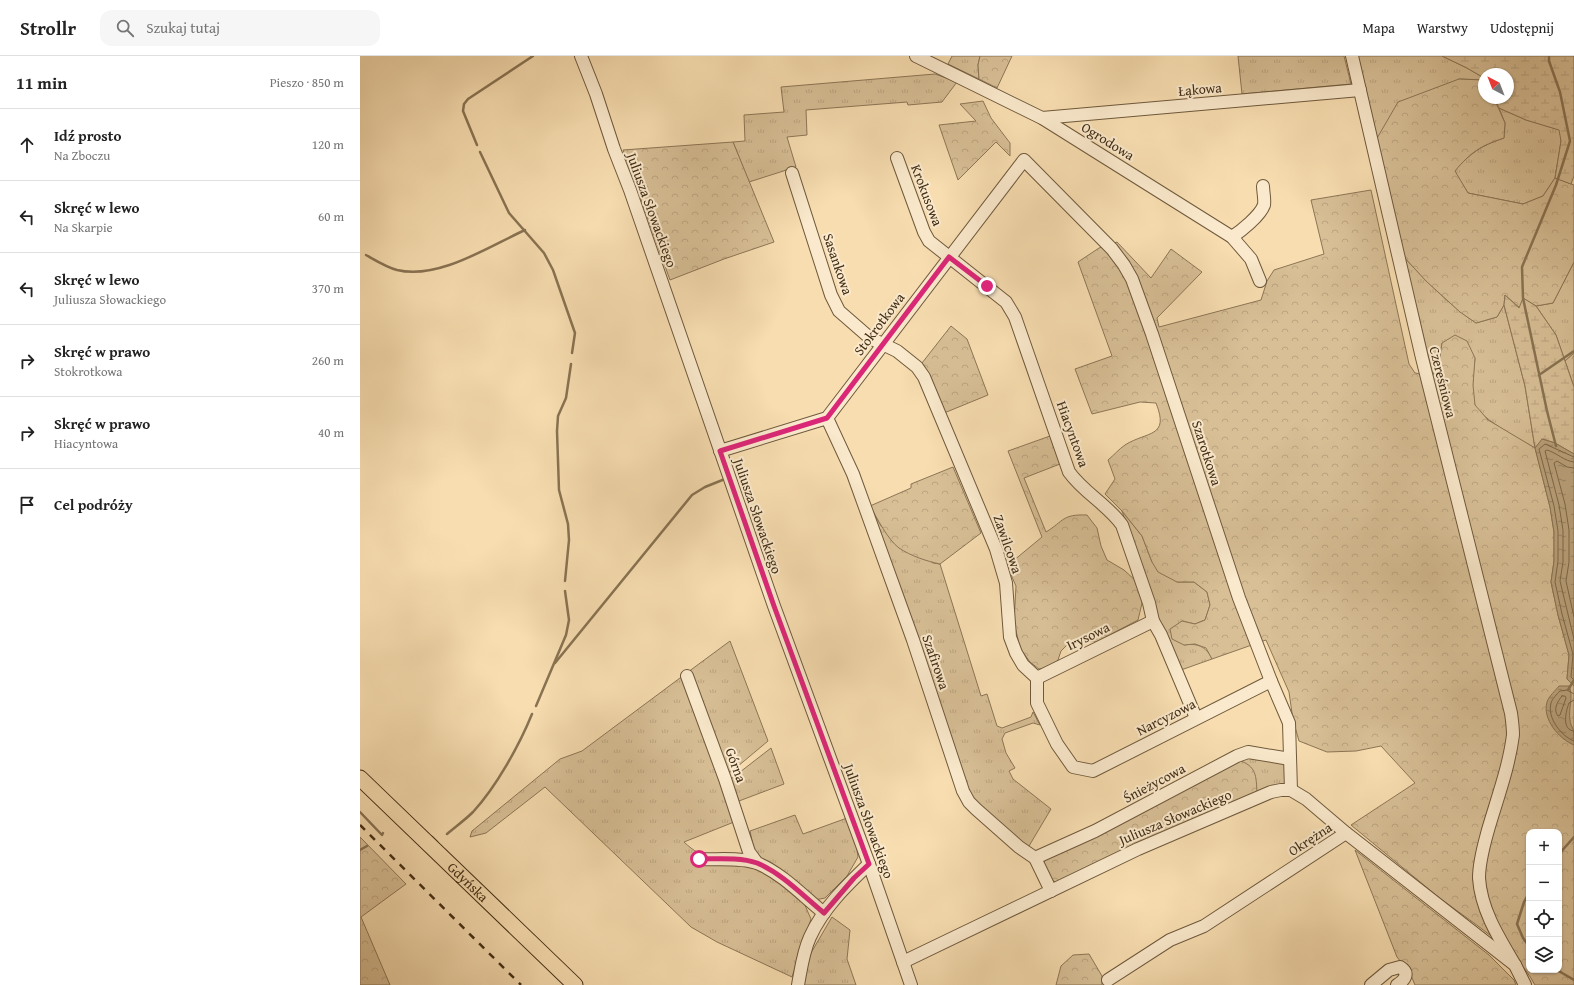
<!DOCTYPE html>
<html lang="pl">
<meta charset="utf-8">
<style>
body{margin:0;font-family:"Gentium Book Plus",serif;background:#f6f6f6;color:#222}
.controls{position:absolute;right:12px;bottom:12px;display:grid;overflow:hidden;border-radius:8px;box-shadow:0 1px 3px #0004}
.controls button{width:36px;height:36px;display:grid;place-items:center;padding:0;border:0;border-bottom:1px solid #e0e0e0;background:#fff;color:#222;font:20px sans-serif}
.compass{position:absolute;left:1118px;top:12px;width:36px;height:36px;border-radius:50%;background:#fff;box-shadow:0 1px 3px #0004;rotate:318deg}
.stop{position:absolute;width:12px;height:12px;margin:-9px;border:3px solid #db2777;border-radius:50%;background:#fff}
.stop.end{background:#db2777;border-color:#fff;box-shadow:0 1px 4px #0008}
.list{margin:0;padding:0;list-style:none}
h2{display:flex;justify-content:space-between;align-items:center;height:52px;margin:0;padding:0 16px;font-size:17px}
h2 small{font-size:13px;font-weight:400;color:#767676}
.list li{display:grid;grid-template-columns:26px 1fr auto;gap:12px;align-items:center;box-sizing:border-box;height:72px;padding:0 16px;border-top:1px solid #e0e0e0}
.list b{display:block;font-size:15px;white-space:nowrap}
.list p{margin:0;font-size:13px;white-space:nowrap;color:#767676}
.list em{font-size:13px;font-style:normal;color:#767676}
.icon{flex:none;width:22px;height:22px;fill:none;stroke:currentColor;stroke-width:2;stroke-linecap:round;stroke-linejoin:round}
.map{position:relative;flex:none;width:1214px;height:929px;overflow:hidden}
header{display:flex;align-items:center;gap:24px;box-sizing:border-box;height:56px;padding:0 20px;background:#fff;border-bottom:1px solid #e0e0e0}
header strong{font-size:19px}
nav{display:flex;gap:22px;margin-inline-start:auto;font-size:14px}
.search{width:280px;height:36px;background:#f6f6f6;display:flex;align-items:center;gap:10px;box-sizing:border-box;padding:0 14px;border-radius:12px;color:#767676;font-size:15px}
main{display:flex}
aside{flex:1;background:#fff}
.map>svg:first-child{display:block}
.grass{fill:url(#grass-tufts);stroke:#8d7656}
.forest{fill:url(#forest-crowns);stroke:#8d7656;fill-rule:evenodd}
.wetland{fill:url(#wetland-marsh);stroke:#8d7656}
.water{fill:url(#water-ripples);stroke:#897352}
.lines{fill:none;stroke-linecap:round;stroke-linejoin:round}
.shore{stroke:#7e6748;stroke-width:1}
.stream{stroke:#897352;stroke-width:2.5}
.minor-casing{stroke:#6f593c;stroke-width:14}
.major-casing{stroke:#422d15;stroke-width:17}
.minor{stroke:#fae9cc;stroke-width:12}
.major{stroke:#f7ddb0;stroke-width:15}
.rail{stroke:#422d15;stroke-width:2.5;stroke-dasharray:7 7;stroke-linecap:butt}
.route{stroke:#db2777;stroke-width:5}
.labels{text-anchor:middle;stroke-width:4;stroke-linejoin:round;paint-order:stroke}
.street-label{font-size:14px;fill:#422d15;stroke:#fae9cc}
</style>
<header>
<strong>Strollr</strong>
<div class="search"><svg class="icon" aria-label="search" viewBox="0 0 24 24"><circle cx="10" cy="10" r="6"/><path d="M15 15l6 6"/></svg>Szukaj tutaj</div>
<nav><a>Mapa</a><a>Warstwy</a><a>Udostępnij</a></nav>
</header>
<main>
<aside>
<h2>11 min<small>Pieszo · 850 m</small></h2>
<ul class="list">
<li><svg class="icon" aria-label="ahead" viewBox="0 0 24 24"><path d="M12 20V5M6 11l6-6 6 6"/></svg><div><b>Idź prosto</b><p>Na Zboczu</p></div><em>120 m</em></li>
<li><svg class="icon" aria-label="left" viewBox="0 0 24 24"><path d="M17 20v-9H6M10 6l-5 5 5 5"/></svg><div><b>Skręć w lewo</b><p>Na Skarpie</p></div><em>60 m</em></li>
<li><svg class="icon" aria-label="left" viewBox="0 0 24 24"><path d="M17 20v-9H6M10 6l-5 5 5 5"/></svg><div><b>Skręć w lewo</b><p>Juliusza Słowackiego</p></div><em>370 m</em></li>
<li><svg class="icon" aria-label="right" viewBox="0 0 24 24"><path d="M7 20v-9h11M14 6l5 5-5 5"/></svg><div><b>Skręć w prawo</b><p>Stokrotkowa</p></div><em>260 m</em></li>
<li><svg class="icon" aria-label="right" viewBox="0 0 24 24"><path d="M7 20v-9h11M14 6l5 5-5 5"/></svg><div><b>Skręć w prawo</b><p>Hiacyntowa</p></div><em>40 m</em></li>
<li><svg class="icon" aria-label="arrive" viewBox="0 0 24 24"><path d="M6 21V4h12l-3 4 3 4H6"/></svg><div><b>Cel podróży</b></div></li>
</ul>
</aside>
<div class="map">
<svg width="1214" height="929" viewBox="0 0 1214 929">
<defs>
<pattern id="grass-tufts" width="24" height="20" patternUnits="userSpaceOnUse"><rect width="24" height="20" fill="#d8bf96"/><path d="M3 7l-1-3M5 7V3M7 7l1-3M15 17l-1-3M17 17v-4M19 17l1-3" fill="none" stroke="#bba480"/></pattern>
<pattern id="forest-crowns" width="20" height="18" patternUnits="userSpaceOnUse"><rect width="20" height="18" fill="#d8bf96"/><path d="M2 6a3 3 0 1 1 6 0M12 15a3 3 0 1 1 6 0" fill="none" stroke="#bba480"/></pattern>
<pattern id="wetland-marsh" width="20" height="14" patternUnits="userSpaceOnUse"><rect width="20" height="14" fill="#d8bf96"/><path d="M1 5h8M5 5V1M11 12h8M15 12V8" fill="none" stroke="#bba480"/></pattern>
<pattern id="water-ripples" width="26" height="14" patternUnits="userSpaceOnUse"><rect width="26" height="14" fill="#b9a17b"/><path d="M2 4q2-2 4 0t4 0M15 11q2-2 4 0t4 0" fill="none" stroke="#988464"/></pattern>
</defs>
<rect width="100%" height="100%" fill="#f7ddb0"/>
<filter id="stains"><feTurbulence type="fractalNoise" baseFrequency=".005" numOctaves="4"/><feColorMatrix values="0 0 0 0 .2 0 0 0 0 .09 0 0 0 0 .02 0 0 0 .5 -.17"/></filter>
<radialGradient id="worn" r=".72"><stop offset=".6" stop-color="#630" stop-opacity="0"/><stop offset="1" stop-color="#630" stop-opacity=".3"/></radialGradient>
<g class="grass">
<polygon points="592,0 620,0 618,9 619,23 588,8"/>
<polygon points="878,0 984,0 991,28 882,38"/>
<polygon points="996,0 1082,0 1107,12 1124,22 1124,24 1099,23 1016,84"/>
<polygon points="575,18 597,26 582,46 548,49 547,46 446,54 447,79 427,81 436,111 389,126 373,86 385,85 384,59 424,56 421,31"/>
<path d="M1139 52 1166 64 1200 74 1201 85 1195 122 1183 140 1163 148 1108 137 1094 115C1111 97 1120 90 1144 82L1145 67Z"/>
<path d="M1044 201C1066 225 1089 249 1116 267L1137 261 1144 249 1165 330 1175 392C1161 384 1121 363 1115 349 1110 339 1114 314 1115 302L1082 287 1079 307 1073 320Z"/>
<polygon points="1214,206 1214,297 1205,305 1196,279 1176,250 1193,247"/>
<polygon points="510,450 521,470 573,507 580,508 621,640 627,638 637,670 642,672 671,661 673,656 680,669 673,667 645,677 642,683 646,697 655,712 649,715 653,723 691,753 669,790 663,790 631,763 607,734"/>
<path d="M762 455 782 480 792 506 817 526H834L847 536 850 549 845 564 835 568 822 565 824 589C837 587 846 590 852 603L821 614 801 570Z"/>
<polygon points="370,585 408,685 371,716 365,714 328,616"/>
<path d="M324 619 374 766 324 786C344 805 354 801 380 801L385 795 423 826 444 847 451 863 432 921 357 886 331 871 185 731 126 777 110 781 112 775 200 703 222 695Z"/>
<polygon points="411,692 424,728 379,745 371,723"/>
<polygon points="885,700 924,706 928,724 921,730 897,737 878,704"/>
<polygon points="435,759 443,778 487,762 496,783 498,801 487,820 465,842 455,844 404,808 394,794 390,775"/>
<polygon points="472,861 490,874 487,903 496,929 443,929 448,902"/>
</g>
<g class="forest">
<polygon points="620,0 652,0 637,32 619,23 618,9"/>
<path d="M1099 23 1124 24V42H1134L1145 67 1144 82C1120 90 1111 96 1095 115L1108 137 1163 148 1183 140 1195 122 1214 129V206L1193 247 1176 250 1163 242 1160 252 1145 239 1144 249 1137 261 1116 267 1100 256 1066 225 1044 201 1016 84 1038 46Z"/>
<polygon points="623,45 631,62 650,87 650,100 636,86 598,124 579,69 616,65 600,48"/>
<polygon points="373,86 414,186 364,203 310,224 263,94"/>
<path d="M1011 134 1049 308 1055 317 1072 320 1079 307 1082 287 1095 279 1107 285 1115 302 1113 329 1115 349 1128 364 1175 392 1190 451 1194 476V505L1191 526 1198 559 1209 599 1207 623 1214 630V929H1175C1154 890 1110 866 1076 839 1048 816 1020 793 991 769L1055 727 1021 690 996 695 967 696 939 685 933 664 929 636 906 584 852 603 846 592 835 588 824 589 812 583 810 573 822 565 835 568 845 564 850 549 847 536 834 526H817L798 516 792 506 782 480 762 455 745 438 755 423 748 404C754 399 759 393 765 389 787 375 810 382 796 347L780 346 732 358 715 313 752 300 718 206 739 192 757 186 791 222 811 193 842 216 797 262 799 271 901 244 907 225 914 214 964 198 951 144ZM1169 776H1199V914H1169Z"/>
<polygon points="591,270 607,283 628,339 584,357 565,311 562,307"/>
<polygon points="1214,297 1214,331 1205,305"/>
<path d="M690 380 700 408 664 422 686 476C704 465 702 458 727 459L737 472 741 490 747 504 764 514 776 525 783 543 778 564 736 586 721 584 710 586 701 595 698 604 690 611 679 613 670 606 660 592 654 566 656 530 647 510 682 481 648 395Z"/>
<path d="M593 411 621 477 580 508C566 505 551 500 539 492 528 484 517 462 510 450L551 432V428Z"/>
<path d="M878 704C897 710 896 720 897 737L696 827 688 820 684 806 689 799Z"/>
<polygon points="0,781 46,828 1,861 30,929 0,929"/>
<polygon points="995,794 1129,899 1154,924 1156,929 1055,929 1050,917 1037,901"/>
<polygon points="729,898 742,920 742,929 696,929 701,910 713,899"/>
</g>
<g class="wetland">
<polygon points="1082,0 1214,0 1214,120 1211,128 1195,122 1201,85 1199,74 1166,64 1139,52 1134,42 1148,42 1148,18 1124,18 1124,22 1107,12"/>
<polygon points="1145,239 1159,252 1163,242 1176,250 1196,279 1214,331 1214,398 1195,387 1183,383 1175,392 1165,330 1144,249"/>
</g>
<g class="water">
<polygon points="1182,383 1195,387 1214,398 1214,630 1207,623 1209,599 1198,559 1191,526 1194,505 1194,476 1190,451 1175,392"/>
<path d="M1199 630H1209C1214 641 1208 652 1210 664 1210 668 1212 670 1213 673 1214 678 1214 685 1214 689 1199 683 1182 663 1187 646 1189 640 1195 635 1199 630Z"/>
</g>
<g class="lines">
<g class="shore">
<polyline points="1214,401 1185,388 1179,393 1194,450 1198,475 1198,505 1195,526 1202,558 1213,598 1211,621 1214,624"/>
<path d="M1214 406C1204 405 1197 397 1187 394L1185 395 1199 449 1203 474V506L1200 525 1214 583"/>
<polyline points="1214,412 1207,411 1197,405 1194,407 1205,448 1209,474 1209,506 1206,525 1214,561"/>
<path d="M1214 638 1207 634 1200 635C1197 638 1192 643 1191 647 1187 662 1201 680 1214 685"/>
<path d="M1202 640H1205L1206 642 1200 659 1198 660C1193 654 1197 646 1202 640Z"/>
<path d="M1214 644 1209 647C1206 655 1201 674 1214 675"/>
</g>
<g class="stream">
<polyline points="1189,0 1189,5 1200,36 1210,85 1196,129 1162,211 1163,242 1187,355 1196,390"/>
<polyline points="117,89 103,55 104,48 108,43 173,0"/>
<polyline points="120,96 149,157 184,197 193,214 215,277 212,297"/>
<path d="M6 199C15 204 26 211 37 214 78 224 128 191 165 174"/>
<polyline points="1179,319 1214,295"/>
<polyline points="205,525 209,484 208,468 199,434 197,375 198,360 206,342 211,308"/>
<polyline points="195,607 332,439 345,431 365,423"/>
<polyline points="1208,634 1214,624"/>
<polyline points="176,650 206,579 209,564 205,535"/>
<polyline points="0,756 22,779 23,777"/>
<path d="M87 778C95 771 105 764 113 756 136 731 159 690 172 658"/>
<polyline points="72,781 77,786"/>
<polyline points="0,794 7,790"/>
<polyline points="1199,798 1214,781"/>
<polyline points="1169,837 1164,846 1157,868 1163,882 1169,890"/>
<polyline points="1197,914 1214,924"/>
</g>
<g class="minor-casing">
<g id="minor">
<polyline points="221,0 236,38 254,93 270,134 414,550 509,808 551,929"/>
<polyline points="556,0 682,62 872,181 891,203 900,225"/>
<path d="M992 0 1062 302 1151 657C1152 664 1153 672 1153 679 1149 711 1137 743 1128 774 1124 789 1119 805 1119 822 1121 854 1139 882 1155 909"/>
<polyline points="682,62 1000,34"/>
<path d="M537 102 564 176 569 185 646 246 655 261 709 416C724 437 747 448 762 469L789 547 793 565 801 579 836 662"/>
<polyline points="432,117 471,239 479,255 510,282 537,295 557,311 564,321 636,493 646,527 650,581 656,597 663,609 677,622 677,647 697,688 713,711 733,715 911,625"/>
<path d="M872 181C881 175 900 160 904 149 905 144 903 135 903 130"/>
<polyline points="467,362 493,418 553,584 603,735 609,746 616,753 659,791 675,802 691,835"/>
<polyline points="360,395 467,362 664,104 752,193 764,209 772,223 792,278 879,542 911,625 929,667 931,734"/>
<polyline points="327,620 365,723 389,796 397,807"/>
<polyline points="677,622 793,565"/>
<polyline points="675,802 735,775 877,700 888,696 930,703"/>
<path d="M339 803C357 804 380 801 397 807 423 818 443 840 464 857"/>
<polyline points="543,906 778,793 911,736 921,734 931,734 946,743 986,777 1155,909 1165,929"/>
<polyline points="748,924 810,884 844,870 986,777"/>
<path d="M438 929C441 913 443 896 450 881 463 852 487 829 509 808"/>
<path d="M1011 929 1029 914 1040 911C1050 917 1045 924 1037 929"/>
</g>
</g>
<g class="major-casing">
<g id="major">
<path id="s1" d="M0 722 215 929"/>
</g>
</g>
<use href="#minor" class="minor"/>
<use href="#major" class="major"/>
<polyline class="rail" points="0,769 161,929"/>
</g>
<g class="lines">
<path class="route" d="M339 803C357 803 380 801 397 807 423 818 443 840 464 857L494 822 509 808 414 550 360 395 467 362 589 201 627 230"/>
</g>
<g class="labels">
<g class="street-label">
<text transform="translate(840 33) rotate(-5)" y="5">Łąkowa</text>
<text transform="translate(748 85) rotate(32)" y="5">Ogrodowa</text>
<text transform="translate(567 139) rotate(69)" y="5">Krokusowa</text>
<text transform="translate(292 154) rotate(70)" y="5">Juliusza Słowackiego</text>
<text transform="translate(478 208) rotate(71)" y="5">Sasankowa</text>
<text transform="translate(519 268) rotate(-53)" y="5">Stokrotkowa</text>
<text transform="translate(1083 326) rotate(76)" y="5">Czereśniowa</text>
<text transform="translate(713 378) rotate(70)" y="5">Hiacyntowa</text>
<text transform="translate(847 397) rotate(72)" y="5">Szarotkowa</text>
<text transform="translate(398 460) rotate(71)" y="5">Juliusza Słowackiego</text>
<text transform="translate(648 488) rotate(71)" y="5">Zawilcowa</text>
<text transform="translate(728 580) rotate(-26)" y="5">Irysowa</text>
<text transform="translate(576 606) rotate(71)" y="5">Szafirowa</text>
<text transform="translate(806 661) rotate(-27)" y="5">Narcyzowa</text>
<text transform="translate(376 709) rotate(70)" y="5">Górna</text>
<text transform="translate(794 727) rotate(-28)" y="5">Śnieżycowa</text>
<text transform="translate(815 761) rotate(-23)" y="5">Juliusza Słowackiego</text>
<text transform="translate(509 765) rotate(70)" y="5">Juliusza Słowackiego</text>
<text transform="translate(950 783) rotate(-33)" y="5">Okrężna</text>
<text dy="5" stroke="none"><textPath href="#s1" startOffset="150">Gdyńska</textPath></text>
</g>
</g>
<rect width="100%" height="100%" filter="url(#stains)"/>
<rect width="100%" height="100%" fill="url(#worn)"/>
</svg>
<div class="controls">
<button>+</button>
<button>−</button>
<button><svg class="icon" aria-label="locate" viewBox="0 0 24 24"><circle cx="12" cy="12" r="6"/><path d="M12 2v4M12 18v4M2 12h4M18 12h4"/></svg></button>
<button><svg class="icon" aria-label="layers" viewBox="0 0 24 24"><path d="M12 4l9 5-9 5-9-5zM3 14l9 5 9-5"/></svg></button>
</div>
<svg class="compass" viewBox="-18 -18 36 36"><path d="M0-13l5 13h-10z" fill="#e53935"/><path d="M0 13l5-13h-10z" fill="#767676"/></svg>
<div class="stop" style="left:339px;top:803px"></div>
<div class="stop end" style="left:627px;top:230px"></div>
</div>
</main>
